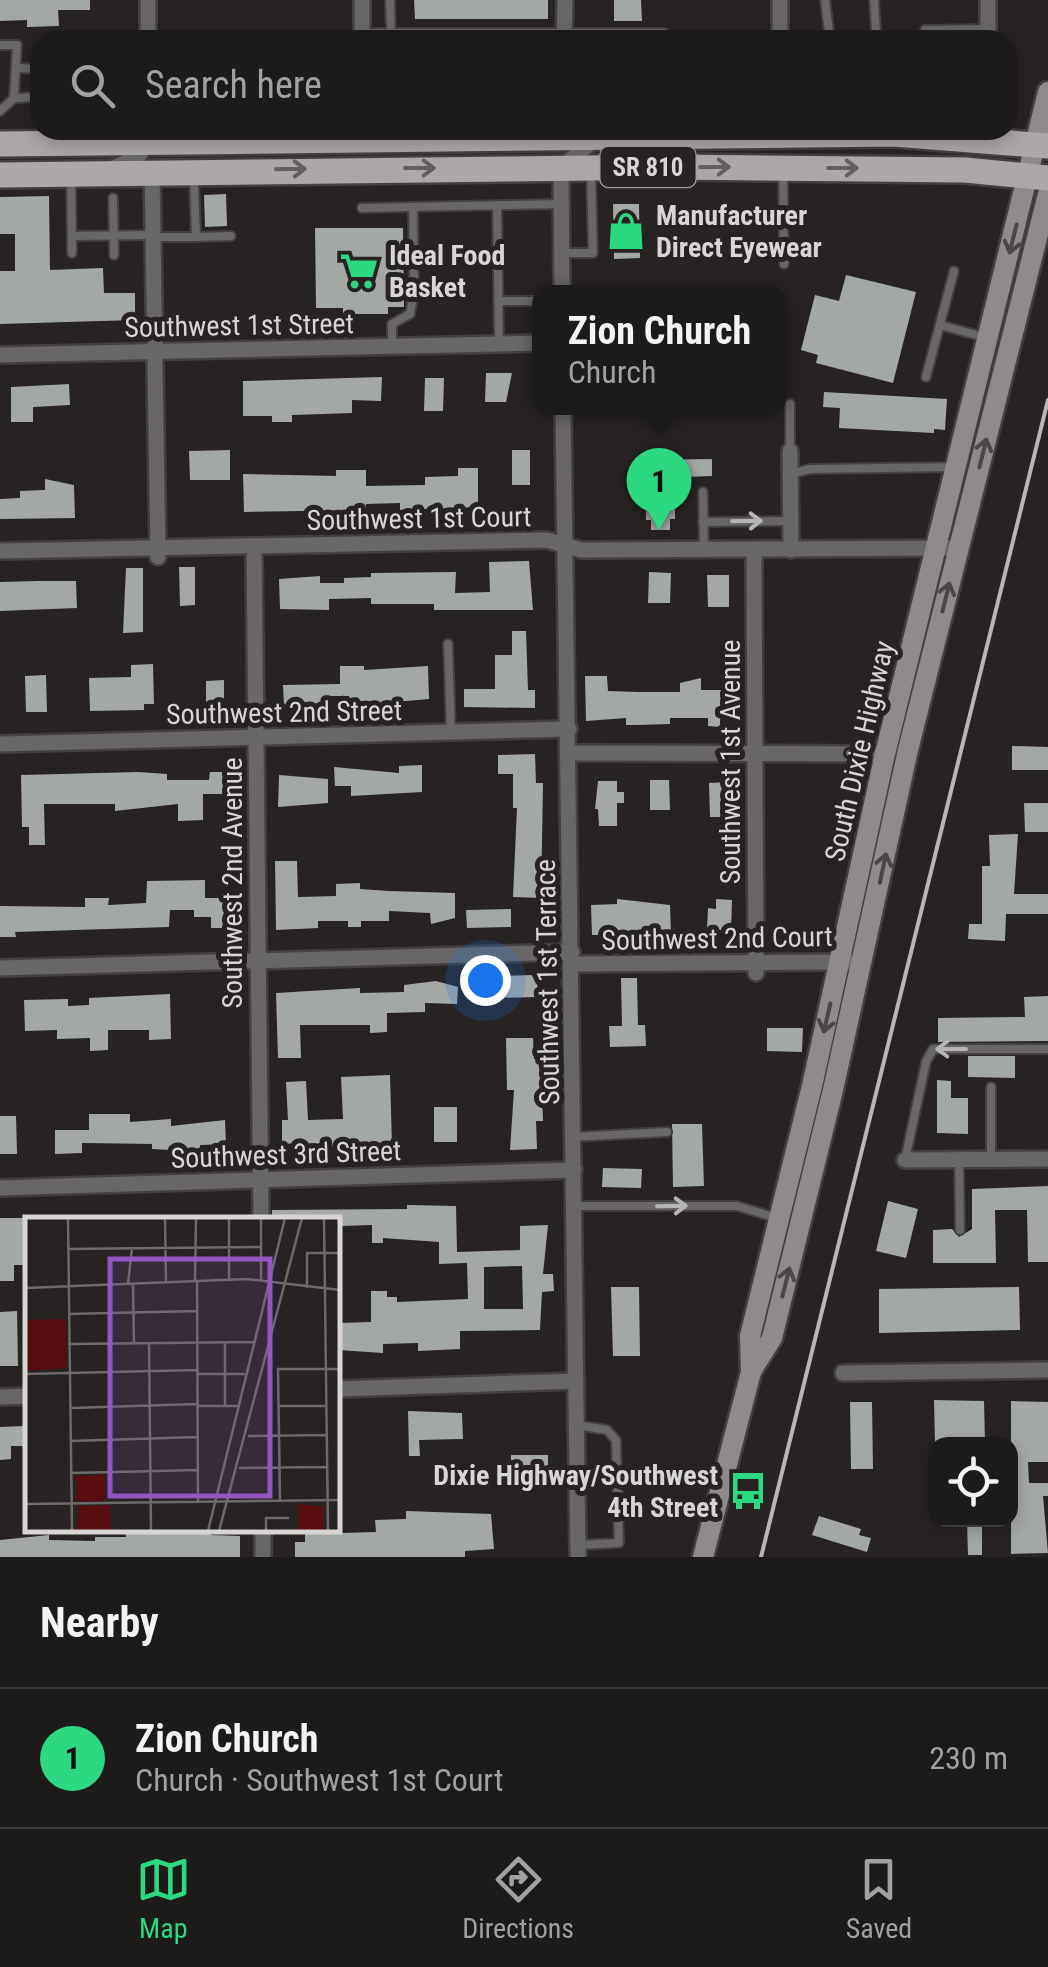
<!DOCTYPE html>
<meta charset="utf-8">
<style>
body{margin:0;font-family:"Roboto Condensed",sans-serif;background:#2a2727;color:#f1f3f6}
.controls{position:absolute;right:30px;bottom:30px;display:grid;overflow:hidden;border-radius:20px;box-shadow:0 5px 15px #0003}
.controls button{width:90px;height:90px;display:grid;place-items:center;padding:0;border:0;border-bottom:2px solid #3b3839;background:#1d1a1a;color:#f1f3f6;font:50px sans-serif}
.you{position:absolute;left:485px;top:980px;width:35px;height:35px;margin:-25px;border:8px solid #fff;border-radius:50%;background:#1a73e8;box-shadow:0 0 0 15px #1a73e833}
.badge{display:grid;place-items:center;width:65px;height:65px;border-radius:50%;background:#2dd883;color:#111;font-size:32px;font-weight:700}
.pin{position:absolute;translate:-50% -82px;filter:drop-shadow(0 2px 5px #0008)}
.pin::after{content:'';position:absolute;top:52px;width:35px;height:30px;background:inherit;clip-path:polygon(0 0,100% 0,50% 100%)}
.popup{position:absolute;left:532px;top:285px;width:255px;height:130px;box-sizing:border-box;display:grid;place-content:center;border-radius:20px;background:#1d1a1a;filter:drop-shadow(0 2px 8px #0005);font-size:32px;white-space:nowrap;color:#a0a1a2}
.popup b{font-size:38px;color:#f1f3f6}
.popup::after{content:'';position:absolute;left:50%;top:100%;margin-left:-20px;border:20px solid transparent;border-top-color:#1d1a1a}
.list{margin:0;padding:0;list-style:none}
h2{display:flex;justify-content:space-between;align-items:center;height:130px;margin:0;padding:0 40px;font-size:42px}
h2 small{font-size:32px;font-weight:400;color:#a0a1a2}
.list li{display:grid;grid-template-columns:65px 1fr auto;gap:30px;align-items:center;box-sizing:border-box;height:140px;padding:0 40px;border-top:2px solid #3b3839}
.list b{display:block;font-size:38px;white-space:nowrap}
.list p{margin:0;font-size:32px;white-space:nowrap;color:#a0a1a2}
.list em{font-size:32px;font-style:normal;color:#a0a1a2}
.icon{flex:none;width:55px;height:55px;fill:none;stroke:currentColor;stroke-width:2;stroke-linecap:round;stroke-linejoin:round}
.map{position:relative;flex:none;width:1048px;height:1557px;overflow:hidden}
.search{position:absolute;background:#1d1a1a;box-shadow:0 5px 15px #0003;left:30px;right:30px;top:30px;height:110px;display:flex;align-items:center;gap:25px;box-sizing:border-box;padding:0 35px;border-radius:30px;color:#a0a1a2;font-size:38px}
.sheet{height:270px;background:#1d1a1a}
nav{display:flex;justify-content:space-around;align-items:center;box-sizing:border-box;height:140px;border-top:2px solid #3b3839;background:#1d1a1a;font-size:28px;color:#a0a1a2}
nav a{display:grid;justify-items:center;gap:5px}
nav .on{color:#2dd883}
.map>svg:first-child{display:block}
.building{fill:#a4a8a5;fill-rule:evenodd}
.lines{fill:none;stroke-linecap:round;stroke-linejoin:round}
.lane-casing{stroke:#433f3f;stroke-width:12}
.street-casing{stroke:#433f3f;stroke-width:20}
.secondary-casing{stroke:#433f3f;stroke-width:25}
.primary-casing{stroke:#433f3f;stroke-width:30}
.lane{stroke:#686666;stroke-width:8}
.street{stroke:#686666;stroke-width:15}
.secondary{stroke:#8f8b8b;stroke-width:20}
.primary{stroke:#aca8a8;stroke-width:25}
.rail{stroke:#b8b5b5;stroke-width:4}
.oneway{stroke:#635f5f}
.oneway2{stroke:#4b4747}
.oneway3{stroke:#b6b4b4}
.labels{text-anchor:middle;stroke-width:10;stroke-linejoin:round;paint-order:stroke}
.shield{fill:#272323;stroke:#a3a0a0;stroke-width:2.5}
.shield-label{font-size:25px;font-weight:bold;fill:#d8d5d5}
.poi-label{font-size:28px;font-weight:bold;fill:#d8d5d5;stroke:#272323;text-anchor:start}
.street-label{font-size:28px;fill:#d8d5d5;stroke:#272323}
.inset-road{fill:none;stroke:#6e6a6a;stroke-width:2.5}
.view{fill:#9256c4;fill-opacity:0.15;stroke:#9256c4;stroke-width:5}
.inset-edge{fill:none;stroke:#d8d5d5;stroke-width:5}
</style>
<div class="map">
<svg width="1048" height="1557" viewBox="0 0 1048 1557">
<rect width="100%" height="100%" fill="#272323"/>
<g class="building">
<polygon points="0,0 90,0 90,10 58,10 59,26 27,27 27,20 0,21"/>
<polygon points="414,0 548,0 548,19 415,19"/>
<polygon points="614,0 641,0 642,21 614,21"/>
<polygon points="226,194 227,226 205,227 204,195"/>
<polygon points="49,196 50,270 103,268 104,293 135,293 135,320 0,324 0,271 15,271 15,234 0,234 0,197"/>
<polygon points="613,204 639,204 640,258 614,259"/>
<polygon points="315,228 403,228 404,307 388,307 388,314 343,314 343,308 316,308"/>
<polygon points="846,275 916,292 893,383 816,363 818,355 801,350 815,295 839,301"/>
<polygon points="486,373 512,373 506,402 485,402"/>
<polygon points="382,377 381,401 352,400 352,413 292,415 292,422 272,422 272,416 243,416 243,381"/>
<polygon points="425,378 444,378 443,411 424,411"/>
<polygon points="69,384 70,405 33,407 33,422 11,422 11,387"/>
<polygon points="824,392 947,399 945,430 934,429 934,433 839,428 840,408 823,407"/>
<polygon points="230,450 230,480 190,480 189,451"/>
<rect x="512" y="450" width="18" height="35"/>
<polygon points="712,459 712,476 685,477 686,493 675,493 675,519 670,519 670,530 651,530 651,520 646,520 645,460"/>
<polygon points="458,468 478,468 478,507 400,510 400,503 366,504 366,510 244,512 243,474 336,476 336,470 366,470 366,486 425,485 425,477 458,476"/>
<polygon points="45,479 74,485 75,518 0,519 0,499 20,498 20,491 45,490"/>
<polygon points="529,561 533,610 434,610 434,604 371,604 371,598 329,599 329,610 280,609 279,579 320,576 320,583 344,583 344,578 371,577 371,573 456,572 455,593 490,592 489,562"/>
<polygon points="179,567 195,567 195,605 180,606"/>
<polygon points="126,568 143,568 143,632 123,633"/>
<polygon points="649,572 671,573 670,603 648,603"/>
<polygon points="707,575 729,575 729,607 708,607"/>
<polygon points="39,581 76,581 77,608 0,611 0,582"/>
<polygon points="512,631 526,631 528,690 535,690 535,708 464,707 464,689 495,689 495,655 512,655"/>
<polygon points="153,664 154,704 144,704 144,710 90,711 89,678 131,677 131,665"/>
<polygon points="340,666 364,666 364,670 428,666 429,699 349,706 349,696 325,696 325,706 284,707 283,685 340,684"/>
<polygon points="46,675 47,712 26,712 25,676"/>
<polygon points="585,676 607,676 608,691 637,692 680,692 680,683 701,678 701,690 730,690 729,719 720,719 720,727 708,726 708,718 670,718 670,724 637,725 626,725 626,718 586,721"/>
<polygon points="224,680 224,714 206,714 206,681"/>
<polygon points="1012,746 1048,747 1048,770 1012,770"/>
<polygon points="535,754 536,783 543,783 541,898 513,897 517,808 513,808 513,774 498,774 498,755"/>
<polygon points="422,765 422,792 351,796 351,786 335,786 334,767 399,773 399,766"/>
<polygon points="138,772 167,774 167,780 209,780 210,772 233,772 232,794 203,794 203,820 178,821 178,804 115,811 115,804 44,804 45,845 29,845 29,827 22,827 21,775"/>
<polygon points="279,775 328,779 328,803 278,807"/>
<polygon points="650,780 669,780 670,810 650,810"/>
<polygon points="598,781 617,781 617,792 624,792 624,803 617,803 617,826 599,826 598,809 595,809"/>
<polygon points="729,782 729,817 710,817 709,783"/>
<polygon points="1024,803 1048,803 1048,832 1025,832"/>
<polygon points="1018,834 1014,894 1048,894 1048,914 1006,914 1005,941 968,939 969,924 982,924 982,866 990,866 989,835"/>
<polygon points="275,861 297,861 298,897 336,896 336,884 360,883 360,889 389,891 455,893 455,918 431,924 430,913 389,911 389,921 361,921 361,927 348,927 348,921 318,921 318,928 276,930"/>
<polygon points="205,880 205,898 230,898 230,928 211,928 211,917 194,917 194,910 170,910 169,927 15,932 16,937 0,937 0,906 85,907 85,898 109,898 108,905 146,903 147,881"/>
<polygon points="617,899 670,905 671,935 592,935 591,905 617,904"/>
<polygon points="716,899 732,900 731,931 707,930 708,908 716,909"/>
<polygon points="511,909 511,927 467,928 466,910"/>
<polygon points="537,975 538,997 490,998 496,976"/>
<polygon points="621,978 637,978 638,1025 645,1025 646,1046 610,1047 609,1026 622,1026"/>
<polygon points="436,981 458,987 457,1004 425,1003 425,1012 387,1013 387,1032 370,1033 370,1025 300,1025 301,1058 278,1058 276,993 360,988 360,993 404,992 404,985"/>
<polygon points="170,994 171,1039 149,1040 149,1030 108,1030 108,1050 90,1051 90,1038 57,1039 57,1030 25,1031 24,1000 68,999 68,1006 89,1005 89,998"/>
<polygon points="1048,996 1048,1041 938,1042 938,1018 1025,1017 1024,997"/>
<polygon points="767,1028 803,1028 802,1052 767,1051"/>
<polygon points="506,1038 533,1038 534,1059 541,1059 543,1121 536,1121 537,1149 510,1150 514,1090 507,1090"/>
<polygon points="968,1056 1015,1056 1015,1078 968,1077"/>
<polygon points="390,1075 392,1145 304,1148 304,1143 282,1144 282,1120 288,1120 286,1082 306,1081 308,1120 343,1119 341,1077"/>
<polygon points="937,1080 951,1081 951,1098 968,1098 968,1134 937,1133"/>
<rect x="434" y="1107" width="23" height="35"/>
<polygon points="89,1114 130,1114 130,1122 171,1119 171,1126 225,1120 226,1144 200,1145 200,1150 189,1151 152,1149 152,1144 82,1143 82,1153 55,1154 55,1130 89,1130"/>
<polygon points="0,1116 16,1116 17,1154 0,1154"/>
<polygon points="672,1124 702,1124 704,1186 673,1187"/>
<polygon points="603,1168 642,1169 641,1188 602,1187"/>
<polygon points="1048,1186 1048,1262 1028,1262 1027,1210 995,1210 996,1263 933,1263 933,1230 952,1229 959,1237 972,1229 972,1189"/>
<polygon points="888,1201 918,1209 906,1258 876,1251"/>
<path d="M407 1205 456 1206 457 1252 520 1250V1226L548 1225 543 1274H553L554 1291 542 1292 540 1330 460 1331V1349L418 1351V1343L383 1344V1353L338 1350V1323L371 1322V1291H387V1297H397V1302L468 1299 467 1263 439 1264V1242L383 1238V1243H372V1225L342 1226V1220H272V1210L407 1209ZM522 1266 523 1309H484V1267Z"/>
<polygon points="0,1218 28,1218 28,1265 14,1265 14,1281 0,1281"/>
<polygon points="611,1287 639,1287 640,1356 613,1356"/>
<polygon points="1019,1287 1020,1330 879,1333 879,1289"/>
<polygon points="17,1311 18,1366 0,1366 0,1312"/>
<polygon points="934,1400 984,1401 985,1444 935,1444"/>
<polygon points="1011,1401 1048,1402 1048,1462 1028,1462 1029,1483 1048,1483 1048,1496 1043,1496 1048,1553 1011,1554"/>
<polygon points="850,1402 872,1402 873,1469 851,1469"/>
<polygon points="408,1411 462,1413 463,1439 419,1440 420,1456 409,1456"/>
<polygon points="24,1426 24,1446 11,1446 11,1459 0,1460 0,1427"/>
<rect x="511" y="1455" width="37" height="24"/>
<polygon points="406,1511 491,1514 494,1549 465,1551 465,1557 295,1557 295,1542 305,1542 305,1534 376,1532 375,1520 406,1519"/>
<polygon points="819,1516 861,1529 859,1535 871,1538 867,1552 812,1535"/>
<polygon points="967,1520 982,1520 982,1555 968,1555"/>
<polygon points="125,1530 211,1530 211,1535 240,1536 240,1557 0,1557 0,1540 49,1535 49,1540 95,1541 95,1537 126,1537"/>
</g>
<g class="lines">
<g class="lane-casing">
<g id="lane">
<polyline points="390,0 391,33"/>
<polyline points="825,0 830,40"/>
<polyline points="874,0 876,31 881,40"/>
<polyline points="925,30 988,29"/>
<polyline points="362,33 664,33"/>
<polyline points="0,45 17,45 14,98 0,111"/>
<polyline points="18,68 40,69"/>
<polyline points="14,98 40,97"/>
<polyline points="783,172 784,264"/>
<polyline points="71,177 72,253"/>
<polyline points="113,198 114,255"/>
<polyline points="497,205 499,344"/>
<polyline points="362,208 561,204"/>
<polyline points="72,236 152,235"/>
<polyline points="154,237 196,237 194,180"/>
<polyline points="196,237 231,236"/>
<polyline points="561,253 593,253 591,174"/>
<polyline points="498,301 539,301"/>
<polyline points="940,325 984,337"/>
<polyline points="392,346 392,324 410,314 414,292 413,207"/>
<polyline points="926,377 954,271"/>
<polyline points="790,404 790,449"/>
<polyline points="790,474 810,469 955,467"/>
<polyline points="703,492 704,550"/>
<polyline points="703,522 789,521"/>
<polyline points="448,644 451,733"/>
<polyline points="991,1087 991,1159"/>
<polyline points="573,1137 667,1132"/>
<polyline points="959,1159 960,1230"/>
<polyline points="905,1160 926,1062 933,1049 1048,1049"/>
<polyline points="574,1206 737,1206 777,1218"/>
<polyline points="577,1425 607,1430 616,1440 619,1543 578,1545"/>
</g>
</g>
<g class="street-casing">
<g id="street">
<polyline points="148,0 148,40"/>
<polyline points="362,0 362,40"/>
<polyline points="780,0 780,40"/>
<polyline points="988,0 988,40"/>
<polyline points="564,40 565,0"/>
<polyline points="111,169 138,157 150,139"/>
<polyline points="152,171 158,557"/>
<polyline points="562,292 561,168 592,142"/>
<polyline points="0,355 539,343"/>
<polyline points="563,408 578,1557"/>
<polyline points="790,451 791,550"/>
<polyline points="254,546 261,1220"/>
<polyline points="754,550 756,973"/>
<polyline points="0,551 547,540 581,550 958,548"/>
<polyline points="0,744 569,729"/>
<polyline points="569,753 885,754"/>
<polyline points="572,964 848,962"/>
<polyline points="0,968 572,952"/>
<polyline points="905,1160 1048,1159"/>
<polyline points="0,1188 574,1170"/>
<polyline points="843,1373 1048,1370"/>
<polyline points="338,1389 576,1381"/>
<polyline points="0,1397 28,1396"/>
<polyline points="263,1530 263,1557"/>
</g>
</g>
<g class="secondary-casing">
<g id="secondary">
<polyline points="752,1370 772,1338 833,1090 908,750 1048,194"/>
<polyline points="703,1557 751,1372 750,1336 812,1086 885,754 1048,92"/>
</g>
</g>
<g class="primary-casing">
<g id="primary">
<polyline points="0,144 894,134 1048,146"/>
<polyline points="0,175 677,167 965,170 1048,178"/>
</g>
</g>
<use href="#lane" class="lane"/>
<use href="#street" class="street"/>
<use href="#secondary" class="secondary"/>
<use href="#primary" class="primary"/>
<polyline class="rail" points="761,1557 1048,400"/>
</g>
<defs><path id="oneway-shaft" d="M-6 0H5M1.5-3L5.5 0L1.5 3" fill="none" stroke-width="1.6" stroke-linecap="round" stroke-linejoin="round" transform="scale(2.5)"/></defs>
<g class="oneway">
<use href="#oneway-shaft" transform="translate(715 167)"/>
<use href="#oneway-shaft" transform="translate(420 168)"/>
<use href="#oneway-shaft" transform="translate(843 168)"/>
<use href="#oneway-shaft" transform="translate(291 169) rotate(-1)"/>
</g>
<g class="oneway2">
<use href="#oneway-shaft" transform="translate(1013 239) rotate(104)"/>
<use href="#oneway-shaft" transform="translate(983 453) rotate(-76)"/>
<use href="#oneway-shaft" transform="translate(946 597) rotate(-76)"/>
<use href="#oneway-shaft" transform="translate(883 868) rotate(-78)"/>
<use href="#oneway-shaft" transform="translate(827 1018) rotate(103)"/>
<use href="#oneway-shaft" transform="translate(786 1282) rotate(-76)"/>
</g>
<g class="oneway3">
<use href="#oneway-shaft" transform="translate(747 521) rotate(-1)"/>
<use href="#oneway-shaft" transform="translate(951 1049) rotate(180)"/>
<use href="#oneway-shaft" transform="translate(672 1206) rotate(-1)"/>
</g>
<defs>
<g id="shop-bare" transform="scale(3)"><path d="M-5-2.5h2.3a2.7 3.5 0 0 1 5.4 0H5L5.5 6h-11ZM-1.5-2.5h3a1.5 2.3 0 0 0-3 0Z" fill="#2dd883" stroke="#272323" stroke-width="2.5" paint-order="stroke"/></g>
<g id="supermarket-bare" transform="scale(3)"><path d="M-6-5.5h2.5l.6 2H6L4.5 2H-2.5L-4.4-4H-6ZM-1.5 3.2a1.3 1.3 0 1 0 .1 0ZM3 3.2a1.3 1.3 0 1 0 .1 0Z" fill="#2dd883" stroke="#272323" stroke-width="2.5" paint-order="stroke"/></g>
<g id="bus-bare" transform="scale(3)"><path d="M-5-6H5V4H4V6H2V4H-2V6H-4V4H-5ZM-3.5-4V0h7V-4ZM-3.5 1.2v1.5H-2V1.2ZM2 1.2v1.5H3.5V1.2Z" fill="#2dd883" stroke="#272323" stroke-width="2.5" paint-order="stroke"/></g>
</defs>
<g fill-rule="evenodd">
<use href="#shop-bare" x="626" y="231"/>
<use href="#supermarket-bare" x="359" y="271"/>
<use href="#bus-bare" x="748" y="1491"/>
</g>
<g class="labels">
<rect class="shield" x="600.5" y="147" width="95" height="40" rx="8"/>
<g class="shield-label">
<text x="648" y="176">SR 810</text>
</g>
<g class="poi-label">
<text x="656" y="225">Manufacturer<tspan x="656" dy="32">Direct Eyewear</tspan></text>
<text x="389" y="265">Ideal Food<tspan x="389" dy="32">Basket</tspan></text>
<text x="718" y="1485" text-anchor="end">Dixie Highway/Southwest<tspan x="718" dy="32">4th Street</tspan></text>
</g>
<g class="street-label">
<text transform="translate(239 325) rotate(-1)" y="10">Southwest 1st Street</text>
<text transform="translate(419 518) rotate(-1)" y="10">Southwest 1st Court</text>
<text transform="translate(284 712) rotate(-1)" y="10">Southwest 2nd Street</text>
<text transform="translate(859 751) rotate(-77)" y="10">South Dixie Highway</text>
<text transform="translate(730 762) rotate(-90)" y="10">Southwest 1st Avenue</text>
<text transform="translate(232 883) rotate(-90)" y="10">Southwest 2nd Avenue</text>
<text transform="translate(717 938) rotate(-1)" y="10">Southwest 2nd Court</text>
<text transform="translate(547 982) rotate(-91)" y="10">Southwest 1st Terrace</text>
<text transform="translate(286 1154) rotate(-2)" y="10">Southwest 3rd Street</text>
</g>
</g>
<g transform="translate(25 1217)">
<rect width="315" height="315" fill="#272323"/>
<path d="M41 102 42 151 0 154V103ZM80 258V284H51V259ZM273 287 299 290V314H273ZM85 288V314H52L54 289Z" fill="#580e11"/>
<path class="inset-road" d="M43 1 47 314M140 1 141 64M204 1V62M236 1V63M299 1 303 314M43 32 236 30M170 64 171 1M172 65 173 284M103 67 107 31M108 68 109 127M0 71 222 62 315 73M282 71V36H315M43 97 171 94M124 125 126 314M200 126V190M43 127 230 125M0 157 172 153M172 157H220M173 189H215M253 189H301M46 191 172 187M223 219 301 218M46 224 173 220M214 251 302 250M47 256 173 253M255 284 253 152H315M0 287 315 283M183 314 260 1M194 314 277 1M241 314V301H264"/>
<path class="view" d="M85 42H245V279H85Z"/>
<rect width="315" height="315" class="inset-edge"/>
</g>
</svg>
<div class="controls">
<button><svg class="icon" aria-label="locate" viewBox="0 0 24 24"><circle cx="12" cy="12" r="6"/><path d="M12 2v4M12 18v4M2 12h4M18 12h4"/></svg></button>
</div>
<div class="you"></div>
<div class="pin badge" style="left:659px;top:530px">1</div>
<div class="popup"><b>Zion Church</b>Church</div>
<div class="search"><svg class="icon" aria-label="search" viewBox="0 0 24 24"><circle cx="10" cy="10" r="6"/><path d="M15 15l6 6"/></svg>Search here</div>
</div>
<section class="sheet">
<h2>Nearby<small></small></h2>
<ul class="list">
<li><span class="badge">1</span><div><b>Zion Church</b><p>Church · Southwest 1st Court</p></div><em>230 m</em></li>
</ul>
</section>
<nav>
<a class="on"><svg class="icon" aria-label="map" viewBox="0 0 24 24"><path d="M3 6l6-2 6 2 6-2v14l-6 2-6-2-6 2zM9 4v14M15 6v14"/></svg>Map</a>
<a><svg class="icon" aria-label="directions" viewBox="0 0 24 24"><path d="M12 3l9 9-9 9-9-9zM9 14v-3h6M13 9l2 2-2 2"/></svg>Directions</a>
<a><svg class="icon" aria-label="saved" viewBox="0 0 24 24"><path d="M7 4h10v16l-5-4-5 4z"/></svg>Saved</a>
</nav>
